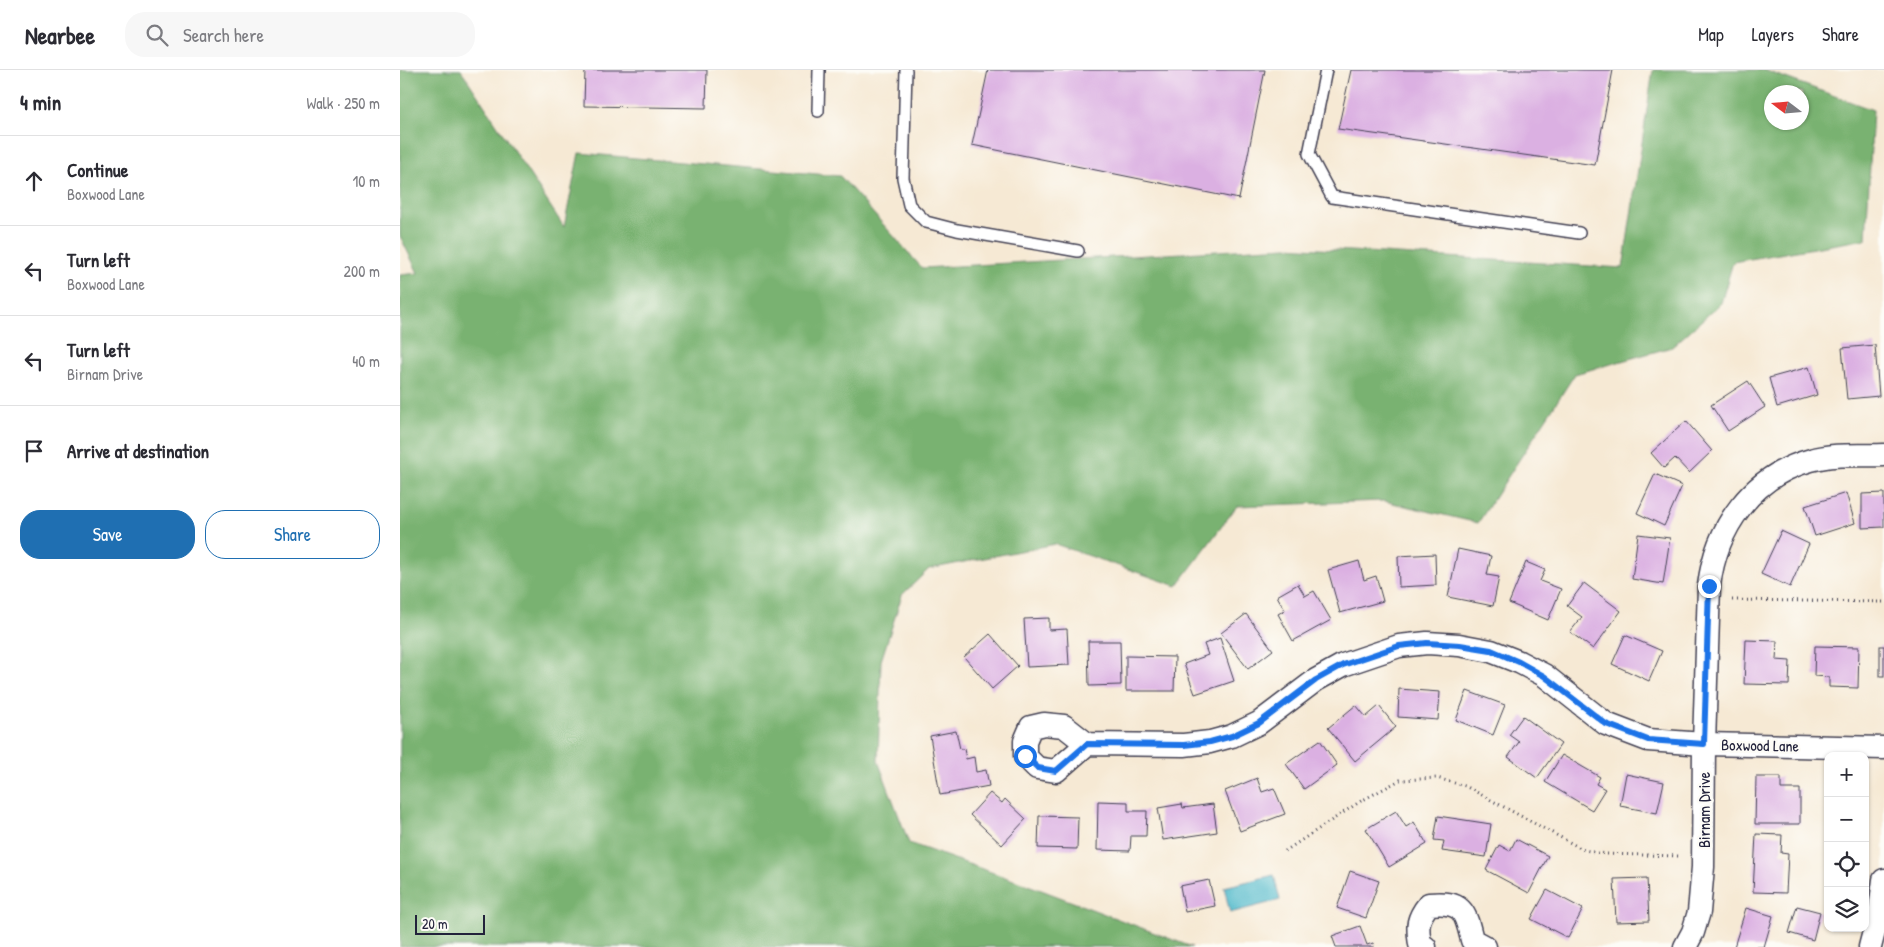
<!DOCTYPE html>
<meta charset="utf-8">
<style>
body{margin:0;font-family:"Patrick Hand",sans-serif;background:#f7f7f7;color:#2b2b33}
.controls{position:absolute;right:15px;bottom:15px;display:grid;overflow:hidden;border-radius:10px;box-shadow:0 1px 4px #0004}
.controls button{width:45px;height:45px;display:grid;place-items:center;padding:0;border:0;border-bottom:1px solid #e1e1e2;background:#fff;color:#2b2b33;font:25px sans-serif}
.compass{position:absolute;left:1364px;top:15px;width:45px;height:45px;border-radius:50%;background:#fff;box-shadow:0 1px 4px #0004;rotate:286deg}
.scale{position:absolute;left:15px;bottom:12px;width:70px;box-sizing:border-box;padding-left:5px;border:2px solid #22223b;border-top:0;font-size:14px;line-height:18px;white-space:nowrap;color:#22223b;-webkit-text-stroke:4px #fdfcf7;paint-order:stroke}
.stop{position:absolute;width:15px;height:15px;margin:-11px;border:4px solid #1a73e8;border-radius:50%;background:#fff}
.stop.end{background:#1a73e8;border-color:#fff;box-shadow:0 1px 5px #0008}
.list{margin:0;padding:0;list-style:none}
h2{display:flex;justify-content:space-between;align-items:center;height:65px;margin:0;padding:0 20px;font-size:21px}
h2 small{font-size:16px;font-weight:400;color:#7c7c81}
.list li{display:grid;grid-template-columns:32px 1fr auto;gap:15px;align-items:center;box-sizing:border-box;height:90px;padding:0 20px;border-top:1px solid #e1e1e2}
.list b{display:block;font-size:19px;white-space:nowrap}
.list p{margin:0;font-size:16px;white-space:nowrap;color:#7c7c81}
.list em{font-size:16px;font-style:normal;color:#7c7c81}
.actions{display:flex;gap:10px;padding:15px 20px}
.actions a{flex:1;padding:11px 0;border:1px solid #1f6fb2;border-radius:20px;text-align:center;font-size:18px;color:#1f6fb2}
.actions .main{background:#1f6fb2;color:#fff}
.icon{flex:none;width:28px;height:28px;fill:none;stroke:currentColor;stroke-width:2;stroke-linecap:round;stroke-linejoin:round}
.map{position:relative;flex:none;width:1484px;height:877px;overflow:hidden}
header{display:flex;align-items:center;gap:30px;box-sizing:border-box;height:70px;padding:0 25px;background:#fff;border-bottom:1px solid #e1e1e2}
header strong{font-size:24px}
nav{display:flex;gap:28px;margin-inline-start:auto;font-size:18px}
.search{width:350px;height:45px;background:#f7f7f7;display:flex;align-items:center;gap:12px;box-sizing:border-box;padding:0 18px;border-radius:20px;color:#7c7c81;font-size:19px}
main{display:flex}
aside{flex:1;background:#fff}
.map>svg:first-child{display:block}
.forest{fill:#79b271;stroke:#4e6a56;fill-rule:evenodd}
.water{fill:#4cb7c9;stroke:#376c82}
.building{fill:#dbb0e2}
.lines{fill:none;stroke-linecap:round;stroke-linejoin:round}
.lane-casing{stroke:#424052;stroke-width:14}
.street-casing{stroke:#424052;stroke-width:25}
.path{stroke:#424052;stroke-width:3;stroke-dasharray:1 4;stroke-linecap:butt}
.lane{stroke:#fff;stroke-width:11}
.street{stroke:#fff;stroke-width:22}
.route{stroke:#1a73e8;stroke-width:6}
.labels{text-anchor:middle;stroke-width:5;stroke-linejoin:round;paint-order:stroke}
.street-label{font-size:16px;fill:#22223b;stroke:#fdfcf7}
</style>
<header>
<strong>Nearbee</strong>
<div class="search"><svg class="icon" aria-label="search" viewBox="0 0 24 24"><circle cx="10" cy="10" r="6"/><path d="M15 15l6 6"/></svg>Search here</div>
<nav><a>Map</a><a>Layers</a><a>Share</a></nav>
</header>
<main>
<aside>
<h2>4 min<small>Walk · 250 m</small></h2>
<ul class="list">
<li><svg class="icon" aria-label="ahead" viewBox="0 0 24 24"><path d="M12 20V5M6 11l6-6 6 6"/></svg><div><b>Continue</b><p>Boxwood Lane</p></div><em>10 m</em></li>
<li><svg class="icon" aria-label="left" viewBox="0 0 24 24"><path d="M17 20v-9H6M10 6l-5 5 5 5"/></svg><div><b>Turn left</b><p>Boxwood Lane</p></div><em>200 m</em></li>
<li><svg class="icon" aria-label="left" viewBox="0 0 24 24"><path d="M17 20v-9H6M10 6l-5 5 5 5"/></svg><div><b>Turn left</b><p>Birnam Drive</p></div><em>40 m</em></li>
<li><svg class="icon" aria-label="arrive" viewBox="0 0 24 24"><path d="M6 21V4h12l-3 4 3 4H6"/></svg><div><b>Arrive at destination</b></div></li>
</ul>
<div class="actions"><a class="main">Save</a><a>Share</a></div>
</aside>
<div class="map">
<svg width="1484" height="877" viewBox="0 0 1484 877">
<rect width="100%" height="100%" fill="#fdfcf7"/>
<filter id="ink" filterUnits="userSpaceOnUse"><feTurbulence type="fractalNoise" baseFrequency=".02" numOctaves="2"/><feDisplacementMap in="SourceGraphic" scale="10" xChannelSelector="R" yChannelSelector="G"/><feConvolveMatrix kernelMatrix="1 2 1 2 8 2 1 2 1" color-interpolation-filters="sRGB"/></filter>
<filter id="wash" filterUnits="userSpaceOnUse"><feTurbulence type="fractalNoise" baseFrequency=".0096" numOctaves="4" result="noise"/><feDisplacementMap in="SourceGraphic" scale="20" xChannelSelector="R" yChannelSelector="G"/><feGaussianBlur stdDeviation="1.12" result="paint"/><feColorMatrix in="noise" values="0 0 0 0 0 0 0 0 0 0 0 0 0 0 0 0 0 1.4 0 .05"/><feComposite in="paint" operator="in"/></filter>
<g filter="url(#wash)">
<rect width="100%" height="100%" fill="#f6e9d4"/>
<path class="forest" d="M0 0H61L164 157 179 83 440 106 522 198 887 177 1223 198 1253 0H1364L1473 40 1466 169 1333 192 1321 233 1272 277 1175 304 1078 453 984 431 837 436 777 516 655 474 529 499 502 525 481 591 478 691 509 773 636 818 792 877H0V205L18 203 0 166ZM1372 22H1402V52H1372Z"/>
<polygon class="water" points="874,805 880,830 830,843 824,817"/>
<g id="blocks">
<g class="building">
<polygon points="185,0 307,0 306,38 184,36"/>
<polygon points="588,0 865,0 839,129 572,75"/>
<polygon points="951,0 1213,0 1195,95 938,59"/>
<polygon points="1475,275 1479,326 1447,329 1442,278"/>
<polygon points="1409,297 1417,325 1377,337 1369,308"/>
<polygon points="1348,311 1365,337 1328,361 1311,335"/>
<polygon points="1286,351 1312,381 1289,403 1275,388 1264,398 1251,383"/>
<polygon points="1255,404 1282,416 1264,456 1237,443"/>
<polygon points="1446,423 1455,453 1415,466 1405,436"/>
<polygon points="1484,423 1484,457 1462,458 1462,424"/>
<polygon points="1381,461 1409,474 1390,517 1361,504"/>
<polygon points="1238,464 1270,468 1263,514 1232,509"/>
<polygon points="1058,479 1091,486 1087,505 1099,507 1093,536 1048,527"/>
<polygon points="1035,484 1036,515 999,517 998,486"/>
<polygon points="959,491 964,510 976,506 983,531 940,543 928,500"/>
<polygon points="1126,492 1145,500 1140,511 1161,519 1148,550 1109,533"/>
<polygon points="1184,513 1221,541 1193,579 1170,562 1182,547 1167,536"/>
<polygon points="898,514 905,526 914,521 931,550 893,571 878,544 885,540 877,526"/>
<polygon points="846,544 873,580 848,599 821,563"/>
<polygon points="649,548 649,560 667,559 669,595 627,597 624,549"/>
<polygon points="590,564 618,596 592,619 564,587"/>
<polygon points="1225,565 1262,581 1249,611 1212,594"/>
<polygon points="820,568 834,611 795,624 784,594 808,585 804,574"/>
<polygon points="1346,570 1377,571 1376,590 1390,591 1389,615 1344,614"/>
<polygon points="688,571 720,571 721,615 689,616"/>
<polygon points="1415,576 1459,577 1458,618 1429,617 1429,607 1414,606"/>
<rect x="1480" y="576" width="4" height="30"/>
<polygon points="726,586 775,587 774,621 726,621"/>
<polygon points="999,619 1040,622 1038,650 998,647"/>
<polygon points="1067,621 1105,635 1093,665 1056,650"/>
<polygon points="956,635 966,647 979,636 996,657 955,691 928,658"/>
<polygon points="1123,646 1161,674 1137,708 1108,687 1119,672 1109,665"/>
<polygon points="556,661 560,679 564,679 566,689 574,687 576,702 586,700 589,716 540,725 530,666"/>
<polygon points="920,670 937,695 904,719 886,694"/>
<polygon points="1162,685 1200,707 1196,714 1205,719 1192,740 1145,712"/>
<polygon points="1226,704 1264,712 1257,743 1220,736"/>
<polygon points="1356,707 1381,707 1381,719 1400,719 1400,754 1355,754"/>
<polygon points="857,708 862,722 874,718 885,744 840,761 825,721"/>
<polygon points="590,723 602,733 605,729 626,749 602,775 570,745"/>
<polygon points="698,731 728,732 728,741 747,741 746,766 731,766 730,781 697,780"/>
<polygon points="782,734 783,738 813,734 817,762 763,770 758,738"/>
<polygon points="996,741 1006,757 1014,752 1027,774 989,797 966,759"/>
<polygon points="639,746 678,747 677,779 638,778"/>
<polygon points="1038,746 1091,754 1086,787 1042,781 1044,771 1034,770"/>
<polygon points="1356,764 1382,765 1381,783 1388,784 1386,823 1353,822"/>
<polygon points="1116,769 1148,786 1129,823 1086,800 1099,775 1110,781"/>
<polygon points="950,801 979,811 966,848 937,838"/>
<polygon points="1247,808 1249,851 1216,852 1214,809"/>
<polygon points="809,810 815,836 785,842 780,816"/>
<polygon points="1147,820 1183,839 1168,868 1131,849"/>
<polygon points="1397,836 1420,842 1413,870 1389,863"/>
<polygon points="1346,838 1373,846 1364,877 1334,877"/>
<polygon points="960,856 967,875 973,873 974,877 936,877 932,866"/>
</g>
</g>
</g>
<g filter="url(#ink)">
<use href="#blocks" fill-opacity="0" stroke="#424052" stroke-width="1"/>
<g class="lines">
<g class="lane-casing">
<g id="lane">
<polyline points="506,0 503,108 509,135 526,152 557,160 678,181"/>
<polyline points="926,0 909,84 932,127 1179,163"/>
<polyline points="418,41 419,0"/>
</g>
</g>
<g class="street-casing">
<g id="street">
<polyline points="687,674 656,701 637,698 625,686 625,671 631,657 644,654 664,656 687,674 784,675 810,672 832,666 859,653 916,610 943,595 999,576 1027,573 1059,575 1091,581 1119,592 1144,605 1206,654 1248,670 1304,674 1484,678"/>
<path d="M1025 877 1020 874C1017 855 1017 849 1029 834 1062 831 1065 840 1072 870L1085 877"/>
<path d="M1285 877 1293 862 1299 842 1303 797 1304 674 1309 516C1316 457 1352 406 1411 390 1434 383 1461 386 1484 385"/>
<polyline points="1470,877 1480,839 1484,810"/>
</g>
</g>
<g class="path">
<polyline points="1332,530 1484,532"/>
<polyline points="885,781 961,731 1000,710 1037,708 1065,716 1184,780 1206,784 1280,786"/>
</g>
<use href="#lane" class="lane"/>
<use href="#street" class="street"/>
</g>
</g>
<g class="lines" filter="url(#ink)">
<polyline class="route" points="625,686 638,698 656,701 687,674 784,675 810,672 832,666 859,653 916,610 943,595 999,576 1027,573 1060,575 1091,580 1119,592 1144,606 1206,654 1248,670 1304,674 1309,516"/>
</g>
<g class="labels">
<g class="street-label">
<text transform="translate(1360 675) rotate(1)" y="6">Boxwood Lane</text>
<text transform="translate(1304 740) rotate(-90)" y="6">Birnam Drive</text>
</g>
</g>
</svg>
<div class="controls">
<button>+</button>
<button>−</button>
<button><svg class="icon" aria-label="locate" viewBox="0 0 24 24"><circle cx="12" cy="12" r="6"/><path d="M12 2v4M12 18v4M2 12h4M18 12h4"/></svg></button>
<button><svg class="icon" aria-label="layers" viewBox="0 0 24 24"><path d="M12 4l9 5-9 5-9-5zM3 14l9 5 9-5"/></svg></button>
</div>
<svg class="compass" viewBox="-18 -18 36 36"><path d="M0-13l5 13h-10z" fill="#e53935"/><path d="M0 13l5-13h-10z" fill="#7c7c81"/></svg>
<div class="scale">20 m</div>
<div class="stop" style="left:625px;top:686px"></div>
<div class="stop end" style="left:1309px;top:516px"></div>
</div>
</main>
